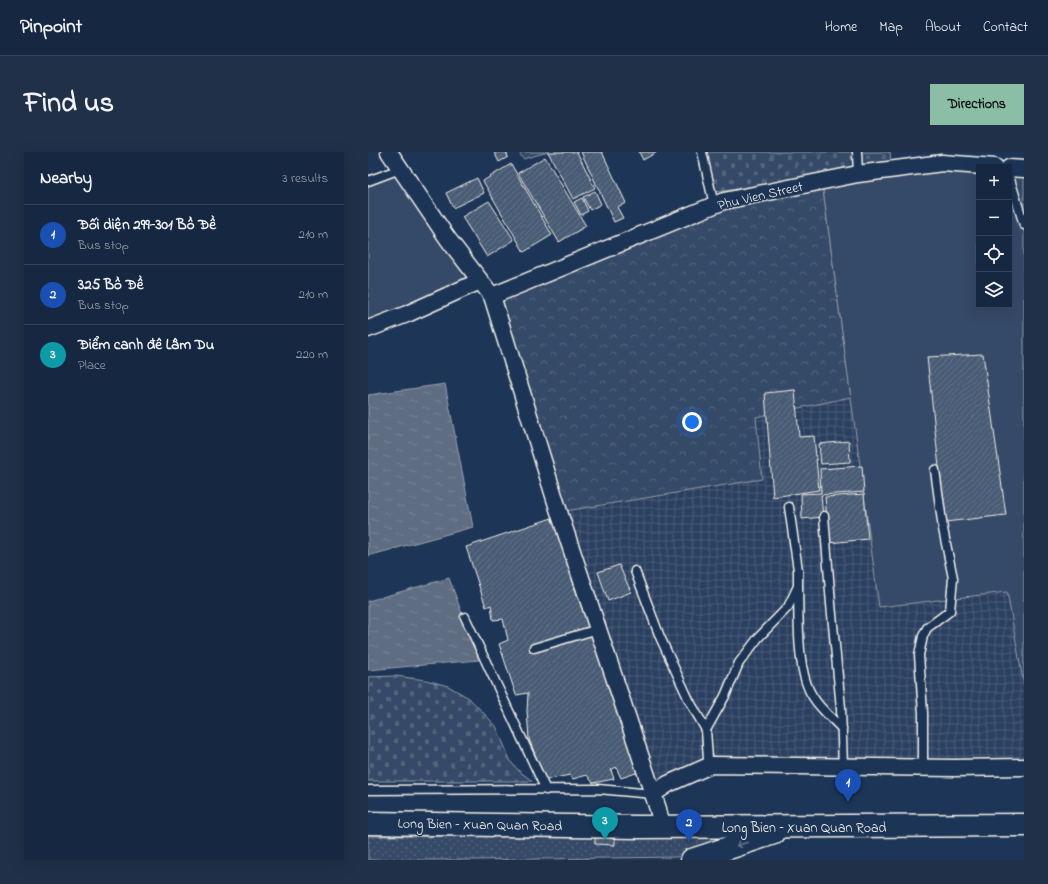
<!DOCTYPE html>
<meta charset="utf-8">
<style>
body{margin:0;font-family:"Indie Flower",sans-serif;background:#1f3048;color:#f1f3f6}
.controls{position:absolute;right:12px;top:12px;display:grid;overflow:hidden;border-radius:0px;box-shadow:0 4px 16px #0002}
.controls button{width:36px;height:36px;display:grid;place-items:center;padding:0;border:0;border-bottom:1px solid #35445a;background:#162841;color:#f1f3f6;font:20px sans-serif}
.you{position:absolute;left:324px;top:270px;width:14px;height:14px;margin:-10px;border:3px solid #fff;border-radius:50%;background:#1a73e8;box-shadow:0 0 0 6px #1a73e833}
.badge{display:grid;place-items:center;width:26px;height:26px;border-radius:50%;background:#8abfa5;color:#fff;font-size:13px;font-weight:700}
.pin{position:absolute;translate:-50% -33px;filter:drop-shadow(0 1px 2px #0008)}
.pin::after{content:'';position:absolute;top:21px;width:14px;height:12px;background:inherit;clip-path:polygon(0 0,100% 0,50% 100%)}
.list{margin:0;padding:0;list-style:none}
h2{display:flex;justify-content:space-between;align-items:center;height:52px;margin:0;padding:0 16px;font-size:17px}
h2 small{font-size:13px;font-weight:400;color:#9ea6b1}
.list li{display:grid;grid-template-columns:26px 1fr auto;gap:12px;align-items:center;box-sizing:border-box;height:60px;padding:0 16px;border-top:1px solid #35445a}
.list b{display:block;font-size:15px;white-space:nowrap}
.list p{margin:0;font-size:13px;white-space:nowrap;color:#9ea6b1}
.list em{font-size:13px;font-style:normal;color:#9ea6b1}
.icon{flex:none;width:22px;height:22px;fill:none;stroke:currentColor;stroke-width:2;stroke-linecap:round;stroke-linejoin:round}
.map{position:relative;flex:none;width:656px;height:708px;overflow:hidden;border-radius:0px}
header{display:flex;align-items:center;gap:24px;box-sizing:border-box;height:56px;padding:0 20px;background:#162841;border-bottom:1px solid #35445a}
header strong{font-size:19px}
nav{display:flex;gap:22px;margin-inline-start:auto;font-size:14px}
.intro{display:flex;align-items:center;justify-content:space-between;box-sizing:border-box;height:96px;padding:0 24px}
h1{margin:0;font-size:28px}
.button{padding:10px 18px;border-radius:0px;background:#8abfa5;color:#111;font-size:14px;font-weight:700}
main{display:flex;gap:24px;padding:0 24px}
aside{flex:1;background:#162841;border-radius:0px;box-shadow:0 4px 16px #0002}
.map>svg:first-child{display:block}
.industrial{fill:url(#industrial-grid)}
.grass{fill:url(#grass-dots);stroke:#949ea8}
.forest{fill:url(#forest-crowns);stroke:#949ea8}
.cemetery{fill:url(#cemetery-stones);stroke:#949ea8}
.green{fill:#354a67;stroke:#949ea8}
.water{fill:url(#water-ripples);stroke:#9aa2ab}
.building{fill:url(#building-hatch);stroke:#f4f1e8}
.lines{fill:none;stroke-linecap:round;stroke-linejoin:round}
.service-casing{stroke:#f4f1e8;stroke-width:11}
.minor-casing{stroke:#f4f1e8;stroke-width:19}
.primary-casing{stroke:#f4f1e8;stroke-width:25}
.service{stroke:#1d3557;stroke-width:8}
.minor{stroke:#1d3557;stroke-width:16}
.primary{stroke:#1d3557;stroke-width:22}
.oneway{stroke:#68778a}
.labels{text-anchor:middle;stroke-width:3;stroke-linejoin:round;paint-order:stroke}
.street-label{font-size:14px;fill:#f4f1e8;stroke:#1d3557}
</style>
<header>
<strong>Pinpoint</strong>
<nav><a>Home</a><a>Map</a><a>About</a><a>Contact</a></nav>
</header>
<div class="intro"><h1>Find us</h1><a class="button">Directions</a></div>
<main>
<aside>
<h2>Nearby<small>3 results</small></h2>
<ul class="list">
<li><span class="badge" style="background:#1a4fb4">1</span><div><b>Đối diện 299-301 Bồ Đề</b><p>Bus stop</p></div><em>210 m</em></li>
<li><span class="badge" style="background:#1a4fb4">2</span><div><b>325 Bồ Đề</b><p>Bus stop</p></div><em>210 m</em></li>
<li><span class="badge" style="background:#0f9aa8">3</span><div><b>Điểm canh đê Lâm Du</b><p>Place</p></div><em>220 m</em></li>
</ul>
</aside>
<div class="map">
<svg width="656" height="708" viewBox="0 0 656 708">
<defs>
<pattern id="industrial-grid" width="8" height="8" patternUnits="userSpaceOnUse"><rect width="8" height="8" fill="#2a4060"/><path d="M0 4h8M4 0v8" fill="none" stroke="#4a5c77"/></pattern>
<pattern id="grass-dots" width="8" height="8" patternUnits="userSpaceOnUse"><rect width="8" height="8" fill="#354a67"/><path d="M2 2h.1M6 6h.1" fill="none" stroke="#53657d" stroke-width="1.8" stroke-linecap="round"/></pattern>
<pattern id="forest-crowns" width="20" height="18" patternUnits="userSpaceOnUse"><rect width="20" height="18" fill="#354a67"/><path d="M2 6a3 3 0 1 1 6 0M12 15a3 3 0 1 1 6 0" fill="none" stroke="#53657d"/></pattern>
<pattern id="cemetery-stones" width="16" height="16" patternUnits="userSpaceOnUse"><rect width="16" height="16" fill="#354a67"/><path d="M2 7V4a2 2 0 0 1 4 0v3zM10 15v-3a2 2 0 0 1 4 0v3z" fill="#53657d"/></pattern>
<pattern id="water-ripples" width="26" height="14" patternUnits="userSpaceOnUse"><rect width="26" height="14" fill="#5e6d82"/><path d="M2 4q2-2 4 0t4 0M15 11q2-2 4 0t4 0" fill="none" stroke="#768294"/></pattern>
<pattern id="building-hatch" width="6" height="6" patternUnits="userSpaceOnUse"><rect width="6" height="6" fill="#485b74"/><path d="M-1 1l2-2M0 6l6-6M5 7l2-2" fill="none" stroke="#637388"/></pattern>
</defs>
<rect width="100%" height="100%" fill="#1d3557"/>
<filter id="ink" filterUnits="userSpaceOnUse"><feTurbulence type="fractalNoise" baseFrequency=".025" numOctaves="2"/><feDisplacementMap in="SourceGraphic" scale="8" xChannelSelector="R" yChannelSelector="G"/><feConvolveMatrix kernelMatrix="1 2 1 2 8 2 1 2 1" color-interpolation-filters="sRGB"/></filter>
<g filter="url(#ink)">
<polygon class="industrial" points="483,245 511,455 639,440 656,534 656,615 340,607 285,642 191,360 394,327 388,265"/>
<polygon class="grass" points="0,684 355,685 309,705 105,708 0,708"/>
<polygon class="forest" points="454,30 483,245 388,265 394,327 191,360 124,144 346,53"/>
<g class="cemetery">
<polygon points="336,0 522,0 523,11 351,40 343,37"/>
<polygon points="27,524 58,528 80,534 101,546 128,574 143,610 150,618 164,629 0,629 0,525"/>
</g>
<g class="green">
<polygon points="151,0 180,0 155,7"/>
<polygon points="611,15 611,153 641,153 641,19 656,21 656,534 639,440 511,455 454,30"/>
<polygon points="32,17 108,124 0,175 0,31"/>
</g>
<g class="water">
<polygon points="77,232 105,375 0,404 0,243"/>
<polygon points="81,426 111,508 0,518 0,449"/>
</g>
<g class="building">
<polygon points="126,0 138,0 140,5 131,10"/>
<polygon points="180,0 209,0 227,36 205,47"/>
<polygon points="213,0 234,0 258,51 249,55 255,66 246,70"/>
<polygon points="271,0 289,0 275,8"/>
<polygon points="177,5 218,74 191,90 150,21"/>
<polygon points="143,12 184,83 156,100 115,29"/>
<polygon points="109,26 116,41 85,56 78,41"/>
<polygon points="227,39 233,52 222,58 215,45"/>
<polygon points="214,46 220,59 213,63 206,50"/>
<polygon points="121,49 146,88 119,105 94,65"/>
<polygon points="615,202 638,363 577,370 559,205"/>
<polygon points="427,238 431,285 446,284 451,338 405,345 397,241"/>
<polygon points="481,289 482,310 453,312 451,292"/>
<polygon points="494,314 496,340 453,343 455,365 434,367 433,342 453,341 452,317"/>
<polygon points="496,342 500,387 461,391 457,345"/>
<polygon points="184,366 200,413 209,444 215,442 271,620 253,626 248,615 243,618 246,627 225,631 219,623 205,627 202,623 177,628 161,587 159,559 160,541 148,543 131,492 140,488 135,467 125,468 123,453 118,455 98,395"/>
<polygon points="251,413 263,440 240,449 230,420"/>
<polygon points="227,683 247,683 247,693 227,692"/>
</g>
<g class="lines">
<g class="service-casing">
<g id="service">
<polyline points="334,0 346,53"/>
<polyline points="489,0 490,22"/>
<polyline points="641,24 656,73"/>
<polyline points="0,29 32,17"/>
<polyline points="456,364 463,452 473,556 475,615"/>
<polyline points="267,419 292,485 321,548 338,578 340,607 343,613"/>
<path d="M430 435C431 465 428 520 445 545 452 557 465 567 474 577"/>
<polyline points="97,465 178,638"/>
<polyline points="166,496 230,477"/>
<polyline points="338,578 357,544 371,511 390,486 420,455 430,434 430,418 421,355"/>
<polyline points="555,616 555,561 551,503 555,484 559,476 582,459 585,426 575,377 567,318"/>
<polyline points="0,638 230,637 285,642"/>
</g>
</g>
<g class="minor-casing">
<g id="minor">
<polyline points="21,0 80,87 124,144 191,360 290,657 294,675"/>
<polyline points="641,16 656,17"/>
<polyline points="124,144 356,49 490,22 574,11 627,15"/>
<polyline points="0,177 39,162 112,129"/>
<polyline points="285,642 300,632 343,613 586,616 656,615"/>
</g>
</g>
<g class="primary-casing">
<g id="primary">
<polyline points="0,671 270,675 656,673"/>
<polyline points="324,708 406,681"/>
</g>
</g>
<use href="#service" class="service"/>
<use href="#minor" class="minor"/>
<use href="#primary" class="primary"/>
</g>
<defs><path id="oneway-shaft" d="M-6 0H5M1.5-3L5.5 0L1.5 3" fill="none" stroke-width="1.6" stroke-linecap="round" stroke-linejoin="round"/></defs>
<use class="oneway" href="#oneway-shaft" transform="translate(374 692) rotate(162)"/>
</g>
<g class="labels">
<g class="street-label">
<text transform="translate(392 43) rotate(-13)" y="5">Phu Vien Street</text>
<text transform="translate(112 672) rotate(1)" y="5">Long Bien – Xuan Quan Road</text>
<text x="436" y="680">Long Bien – Xuan Quan Road</text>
</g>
</g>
</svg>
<div class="controls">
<button>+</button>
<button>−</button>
<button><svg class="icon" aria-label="locate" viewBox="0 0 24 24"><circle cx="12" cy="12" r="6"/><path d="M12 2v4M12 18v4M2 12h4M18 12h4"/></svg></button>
<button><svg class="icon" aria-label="layers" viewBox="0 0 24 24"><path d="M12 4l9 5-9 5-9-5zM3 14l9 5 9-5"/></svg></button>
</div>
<div class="you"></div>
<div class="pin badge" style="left:480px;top:650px;background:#1a4fb4">1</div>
<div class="pin badge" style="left:321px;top:690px;background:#1a4fb4">2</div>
<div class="pin badge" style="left:237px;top:688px;background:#0f9aa8">3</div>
</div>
</main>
